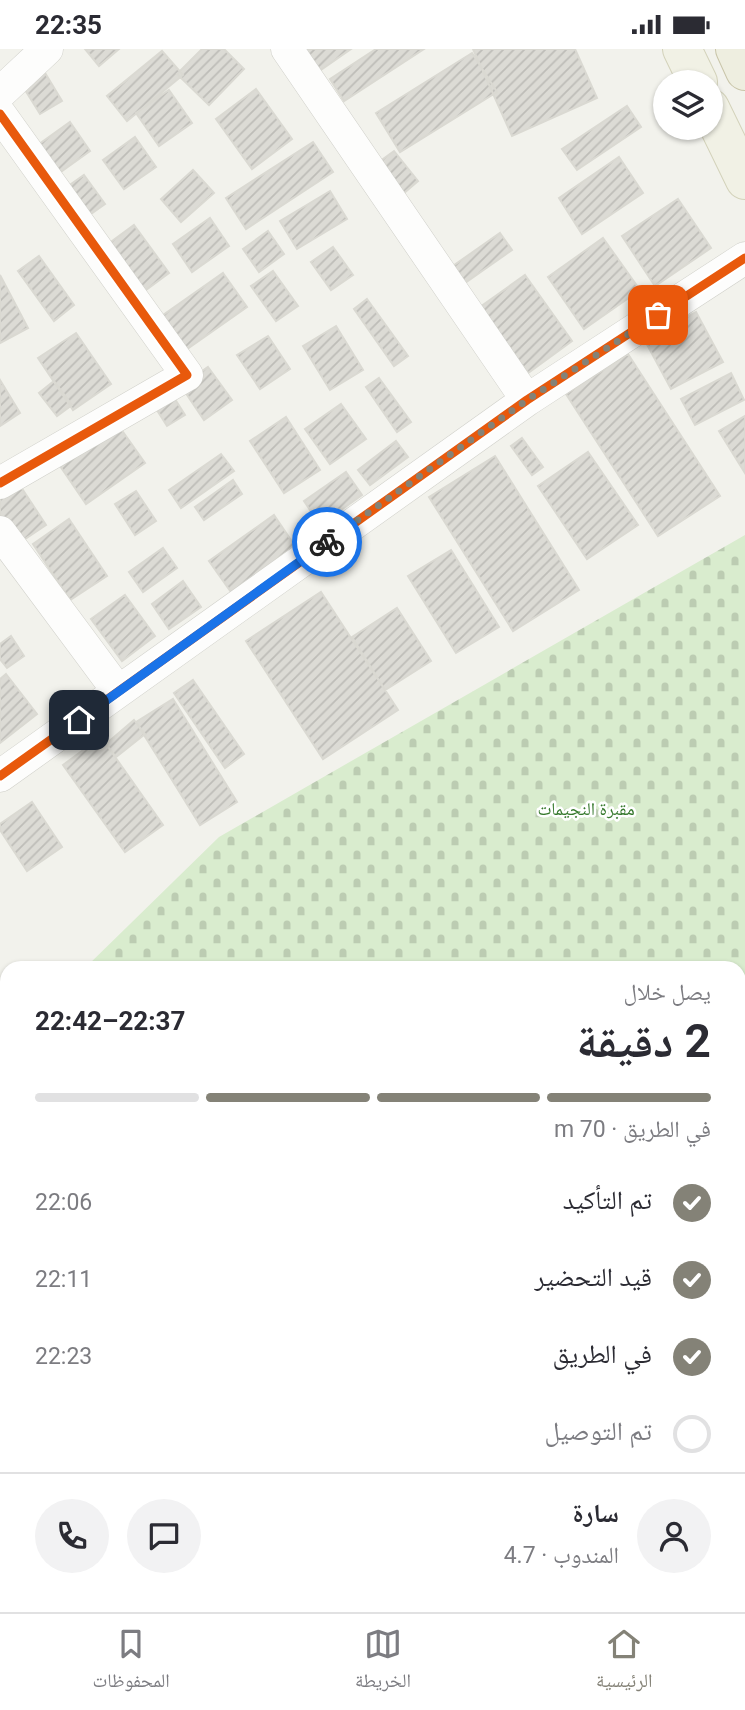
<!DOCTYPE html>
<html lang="ar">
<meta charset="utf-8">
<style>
:root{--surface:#fff;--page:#f2f2f3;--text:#2b2b33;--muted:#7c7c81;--line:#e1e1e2;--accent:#848277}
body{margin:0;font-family:Roboto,"Noto Naskh Arabic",sans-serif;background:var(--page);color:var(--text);direction:rtl;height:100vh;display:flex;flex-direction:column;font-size:26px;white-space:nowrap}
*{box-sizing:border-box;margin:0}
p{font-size:23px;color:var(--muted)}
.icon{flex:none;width:38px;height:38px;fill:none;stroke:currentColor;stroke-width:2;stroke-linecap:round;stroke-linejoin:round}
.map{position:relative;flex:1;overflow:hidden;direction:ltr}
.drawer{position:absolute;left:0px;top:912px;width:746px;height:653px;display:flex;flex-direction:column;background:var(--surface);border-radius:21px 21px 0 0;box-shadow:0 2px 5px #0004;direction:rtl}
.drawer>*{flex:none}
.fabs{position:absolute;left:653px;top:21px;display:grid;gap:14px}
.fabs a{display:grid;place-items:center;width:70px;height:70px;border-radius:50%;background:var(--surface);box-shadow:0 2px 5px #0004;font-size:35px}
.pin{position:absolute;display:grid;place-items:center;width:60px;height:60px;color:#fff;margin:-30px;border-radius:14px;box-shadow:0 4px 10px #0006}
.courier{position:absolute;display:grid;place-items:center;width:70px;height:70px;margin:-35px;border:5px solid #1a73e8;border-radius:50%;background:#fff;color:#222;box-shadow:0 2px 9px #0007}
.head em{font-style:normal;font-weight:700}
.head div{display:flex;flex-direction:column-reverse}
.head{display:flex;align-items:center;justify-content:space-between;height:119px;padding:0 35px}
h1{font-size:46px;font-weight:700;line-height:52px}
.bar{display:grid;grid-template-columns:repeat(4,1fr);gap:10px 7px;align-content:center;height:84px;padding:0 35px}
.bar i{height:9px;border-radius:5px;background:var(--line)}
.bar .on{background:var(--accent)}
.bar p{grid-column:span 4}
.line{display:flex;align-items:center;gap:18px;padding:0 35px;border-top:2px solid var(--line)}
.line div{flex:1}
.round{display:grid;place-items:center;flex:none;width:74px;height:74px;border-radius:37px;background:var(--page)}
ol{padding:0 35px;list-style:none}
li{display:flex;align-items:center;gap:21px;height:77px}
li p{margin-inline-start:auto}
li .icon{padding:7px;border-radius:50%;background:var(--accent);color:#fff;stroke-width:4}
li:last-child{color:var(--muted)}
li i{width:38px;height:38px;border:4px solid var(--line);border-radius:50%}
.status{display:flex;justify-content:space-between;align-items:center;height:49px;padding:0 35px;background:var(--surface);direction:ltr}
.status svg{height:19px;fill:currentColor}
.tab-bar{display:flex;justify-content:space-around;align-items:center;height:98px;border-top:2px solid var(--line);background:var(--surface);font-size:19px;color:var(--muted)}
.tab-bar a{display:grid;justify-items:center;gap:4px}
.tab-bar .on{color:var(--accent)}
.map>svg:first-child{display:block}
.cemetery{fill:url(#cemetery-stones)}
.water{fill:url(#water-ripples)}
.building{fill:url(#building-hatch);stroke:#dad9d2;stroke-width:2}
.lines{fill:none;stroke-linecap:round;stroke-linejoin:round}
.secondary-tunnel{stroke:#d0d0c8;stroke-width:38;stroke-dasharray:38 19;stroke-linecap:butt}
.minor-casing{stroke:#d0d0ca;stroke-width:33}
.secondary-casing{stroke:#d2d2c5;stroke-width:40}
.primary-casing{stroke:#d3d2ba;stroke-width:40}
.trunk-casing{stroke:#c9c5a9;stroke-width:40}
.minor{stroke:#fdfdfc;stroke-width:32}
.secondary{stroke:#f7f7f0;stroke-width:38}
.primary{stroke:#f1f1e5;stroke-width:38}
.trunk{stroke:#eeeee0;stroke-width:38}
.cycleway-casing{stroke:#fff;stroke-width:13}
.cycleway{stroke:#e8590c;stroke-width:9}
.done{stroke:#848277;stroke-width:7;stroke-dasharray:0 12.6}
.route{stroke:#1a73e8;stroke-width:9}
.labels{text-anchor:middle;stroke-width:5;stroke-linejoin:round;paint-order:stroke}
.park-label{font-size:18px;fill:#36792d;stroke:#fff}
</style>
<div class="status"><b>22:35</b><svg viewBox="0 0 49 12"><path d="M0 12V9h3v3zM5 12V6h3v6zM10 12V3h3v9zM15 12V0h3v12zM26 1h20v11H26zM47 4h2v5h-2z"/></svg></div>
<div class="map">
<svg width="745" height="1563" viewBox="0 0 745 1563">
<defs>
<pattern id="cemetery-stones" width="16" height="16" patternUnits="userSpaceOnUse" patternTransform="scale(1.75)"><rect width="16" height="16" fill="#d9ecce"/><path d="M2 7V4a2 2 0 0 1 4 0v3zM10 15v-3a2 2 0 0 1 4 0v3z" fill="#bcccb2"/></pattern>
<pattern id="water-ripples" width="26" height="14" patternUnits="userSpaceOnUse" patternTransform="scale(1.75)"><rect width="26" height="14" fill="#bfd0ed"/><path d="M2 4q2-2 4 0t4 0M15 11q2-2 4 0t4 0" fill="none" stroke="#9dabc1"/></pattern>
<pattern id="building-hatch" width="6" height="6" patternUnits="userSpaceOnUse" patternTransform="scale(1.75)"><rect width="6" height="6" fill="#dcdbd5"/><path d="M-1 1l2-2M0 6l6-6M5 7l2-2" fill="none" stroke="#bebdb8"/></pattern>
</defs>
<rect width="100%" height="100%" fill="#f2f2ec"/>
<!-- cemetery -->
<path class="cemetery" d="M745 486V946L739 953 738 919H85L219 788Z
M7 996V1396L0 1398V1003Z"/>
<!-- water -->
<path class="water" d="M745 1214V1563H435L438 1558H738V1221Z"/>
<!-- building -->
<path class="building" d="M85 0H119L99 17Z
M202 0H224L244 20 209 56 177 25Z
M293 0H351L312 27Z
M376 0H424L344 52 330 30Z
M473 0H575L597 49 512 87Z
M162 2 183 26 127 72 107 47Z
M472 4 497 43 400 103 376 64Z
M39 14 62 52 40 65 17 28Z
M256 40 292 90 252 120 216 70Z
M169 41 192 74 159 97 136 64Z
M627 57 641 78 577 121 562 100Z
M70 73 90 102 55 127 35 98Z
M135 88 156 118 124 140 103 111Z
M313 93 333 123 246 180 226 149Z
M394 102 418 132 404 144 379 113Z
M619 108 643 144 582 185 559 149Z
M193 121 214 144 181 173 161 150Z
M84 126 105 155 78 174 57 145Z
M330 142 347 170 297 200 280 172Z
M678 150 711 199 655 237 622 187Z
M210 169 229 197 192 223 173 195Z
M134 176 169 224 135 249 100 201Z
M268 182 284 205 259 223 243 200Z
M500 184 512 201 462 236 450 219Z
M603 189 640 241 584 280 548 228Z
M333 198 353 226 331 241 311 213Z
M39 207 74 256 54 272 18 222Z
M273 222 298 257 276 272 251 237Z
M223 224 247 258 170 312 146 278Z
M0 226 28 279 0 294Z
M525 226 572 292 528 324 480 258Z
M367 250 408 307 394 317 354 260Z
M696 263 723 313 671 340 644 290Z
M336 277 363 321 330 341 303 297Z
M76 284 111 335 73 361 38 309Z
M268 287 290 320 260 340 237 306Z
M628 305 720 447 658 487 566 345Z
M208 318 232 351 204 371 181 337Z
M731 324 744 351 695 376 681 350Z
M379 329 411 373 397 383 366 338Z
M0 331 20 364 0 377Z
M54 332 72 356 57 367 39 344Z
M173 347 185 366 167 377 155 358Z
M341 355 366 390 330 415 305 380Z
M745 367V424L719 382Z
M286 368 320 421 284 444 250 392Z
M116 373 145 414 86 455 58 414Z
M522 389 543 418 532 426 511 397Z
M396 392 408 408 370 436 358 421Z
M588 403 638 476 587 510 538 437Z
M221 405 234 422 181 459 169 441Z
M495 407 579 541 513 582 429 448Z
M346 423 362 446 320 476 304 452Z
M233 431 242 445 204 471 195 458Z
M17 432 46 476 10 500 0 484V444Z
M136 442 156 472 135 486 115 455Z
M274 466 295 497 231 543 209 512Z
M69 470 107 527 70 551 33 495Z
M163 499 177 519 143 543 129 523Z
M451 501 499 578 456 604 408 527Z
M183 532 201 558 169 580 152 555Z
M321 543 398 661 323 710 246 592Z
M125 546 155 587 122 612 91 570Z
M397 559 431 612 385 641 352 588Z
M11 587 24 607 7 619 0 610V595Z
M6 625 37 665 0 694V630Z
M193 631 244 705 225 719 174 644Z
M173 650 237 753 200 776 136 673Z
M134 671 145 685 116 708 106 695Z
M101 688 163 776 125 803 63 716Z
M32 753 62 798 27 822 0 781V775Z
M7 1413V1469L0 1473V1416Z
M44 1558H93L99 1562 50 1563Z"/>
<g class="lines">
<!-- secondary-tunnel -->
<path class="secondary-tunnel" d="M738 1062 745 1055
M738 1124 745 1117
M305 1563 311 1558"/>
<defs>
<path id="minor" d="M287 0 527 351
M0 44 47 0
M0 65 187 326 0 434
M0 483 118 642
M0 727 527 351 745 209"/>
<path id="secondary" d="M738 1004 745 997
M738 1178 745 1171
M225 1563 229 1558
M362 1563 367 1558"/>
<path id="primary" d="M682 0 698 33
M710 59 745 131"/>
<path id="trunk" d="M735 0 745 22"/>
</defs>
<!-- minor casing -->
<use href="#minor" class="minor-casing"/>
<!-- secondary casing -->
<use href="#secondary" class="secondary-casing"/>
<!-- primary casing -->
<use href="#primary" class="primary-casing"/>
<!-- trunk casing -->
<use href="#trunk" class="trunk-casing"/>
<!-- minor -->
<use href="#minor" class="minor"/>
<!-- secondary -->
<use href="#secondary" class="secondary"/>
<!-- primary -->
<use href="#primary" class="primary"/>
<!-- trunk -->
<use href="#trunk" class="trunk"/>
<defs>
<path id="cycleway" d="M0 65 187 326 0 434
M0 727 527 351 745 209"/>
</defs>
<!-- cycleway casing -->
<use href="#cycleway" class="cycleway-casing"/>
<!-- cycleway -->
<use href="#cycleway" class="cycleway"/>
</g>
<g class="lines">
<!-- done -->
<path class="done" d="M327 493 527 351 658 266"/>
<!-- route -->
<path class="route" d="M79 671 327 493"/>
</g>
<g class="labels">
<!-- park labels -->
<g class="park-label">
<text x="586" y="766">مقبرة النجيمات</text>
</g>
</g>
</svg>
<div class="fabs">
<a><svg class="icon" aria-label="layers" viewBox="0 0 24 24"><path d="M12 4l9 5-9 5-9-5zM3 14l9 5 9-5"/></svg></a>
</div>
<div class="pin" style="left:658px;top:266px;background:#ea580c"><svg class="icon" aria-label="bag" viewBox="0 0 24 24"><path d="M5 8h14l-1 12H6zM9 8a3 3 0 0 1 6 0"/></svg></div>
<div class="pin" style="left:79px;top:671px;background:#1f2937"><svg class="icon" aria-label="home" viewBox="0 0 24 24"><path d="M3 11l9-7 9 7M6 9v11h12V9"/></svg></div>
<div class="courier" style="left:327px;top:493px"><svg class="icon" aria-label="bike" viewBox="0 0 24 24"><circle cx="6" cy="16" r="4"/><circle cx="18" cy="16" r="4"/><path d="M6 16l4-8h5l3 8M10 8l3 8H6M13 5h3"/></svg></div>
<section class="drawer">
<div class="head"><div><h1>2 دقيقة</h1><p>يصل خلال</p></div><em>22:37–22:42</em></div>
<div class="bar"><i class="on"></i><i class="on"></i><i class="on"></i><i></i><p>في الطريق · 70 m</p></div>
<ol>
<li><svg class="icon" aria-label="check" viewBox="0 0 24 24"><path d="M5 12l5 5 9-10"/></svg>تم التأكيد<p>22:06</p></li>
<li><svg class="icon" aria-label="check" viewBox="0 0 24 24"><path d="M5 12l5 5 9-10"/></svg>قيد التحضير<p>22:11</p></li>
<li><svg class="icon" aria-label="check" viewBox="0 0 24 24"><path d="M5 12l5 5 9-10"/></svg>في الطريق<p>22:23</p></li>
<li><i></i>تم التوصيل</li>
</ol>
<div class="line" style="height:126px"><a class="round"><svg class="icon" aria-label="person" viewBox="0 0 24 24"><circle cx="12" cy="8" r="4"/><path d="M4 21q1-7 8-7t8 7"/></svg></a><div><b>سارة</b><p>المندوب · 4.7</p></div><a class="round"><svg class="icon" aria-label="chat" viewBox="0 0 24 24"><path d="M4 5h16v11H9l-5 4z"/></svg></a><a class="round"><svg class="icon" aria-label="phone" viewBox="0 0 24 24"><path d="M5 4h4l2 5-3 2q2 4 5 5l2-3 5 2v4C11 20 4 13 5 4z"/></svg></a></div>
</section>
</div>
<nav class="tab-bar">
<a class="on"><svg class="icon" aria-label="home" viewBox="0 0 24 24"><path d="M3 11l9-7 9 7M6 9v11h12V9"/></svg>الرئيسية</a>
<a><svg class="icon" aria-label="map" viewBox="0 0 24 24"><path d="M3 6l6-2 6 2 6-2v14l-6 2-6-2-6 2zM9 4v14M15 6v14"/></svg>الخريطة</a>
<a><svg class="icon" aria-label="saved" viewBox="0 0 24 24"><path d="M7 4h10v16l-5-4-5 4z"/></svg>المحفوظات</a>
</nav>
